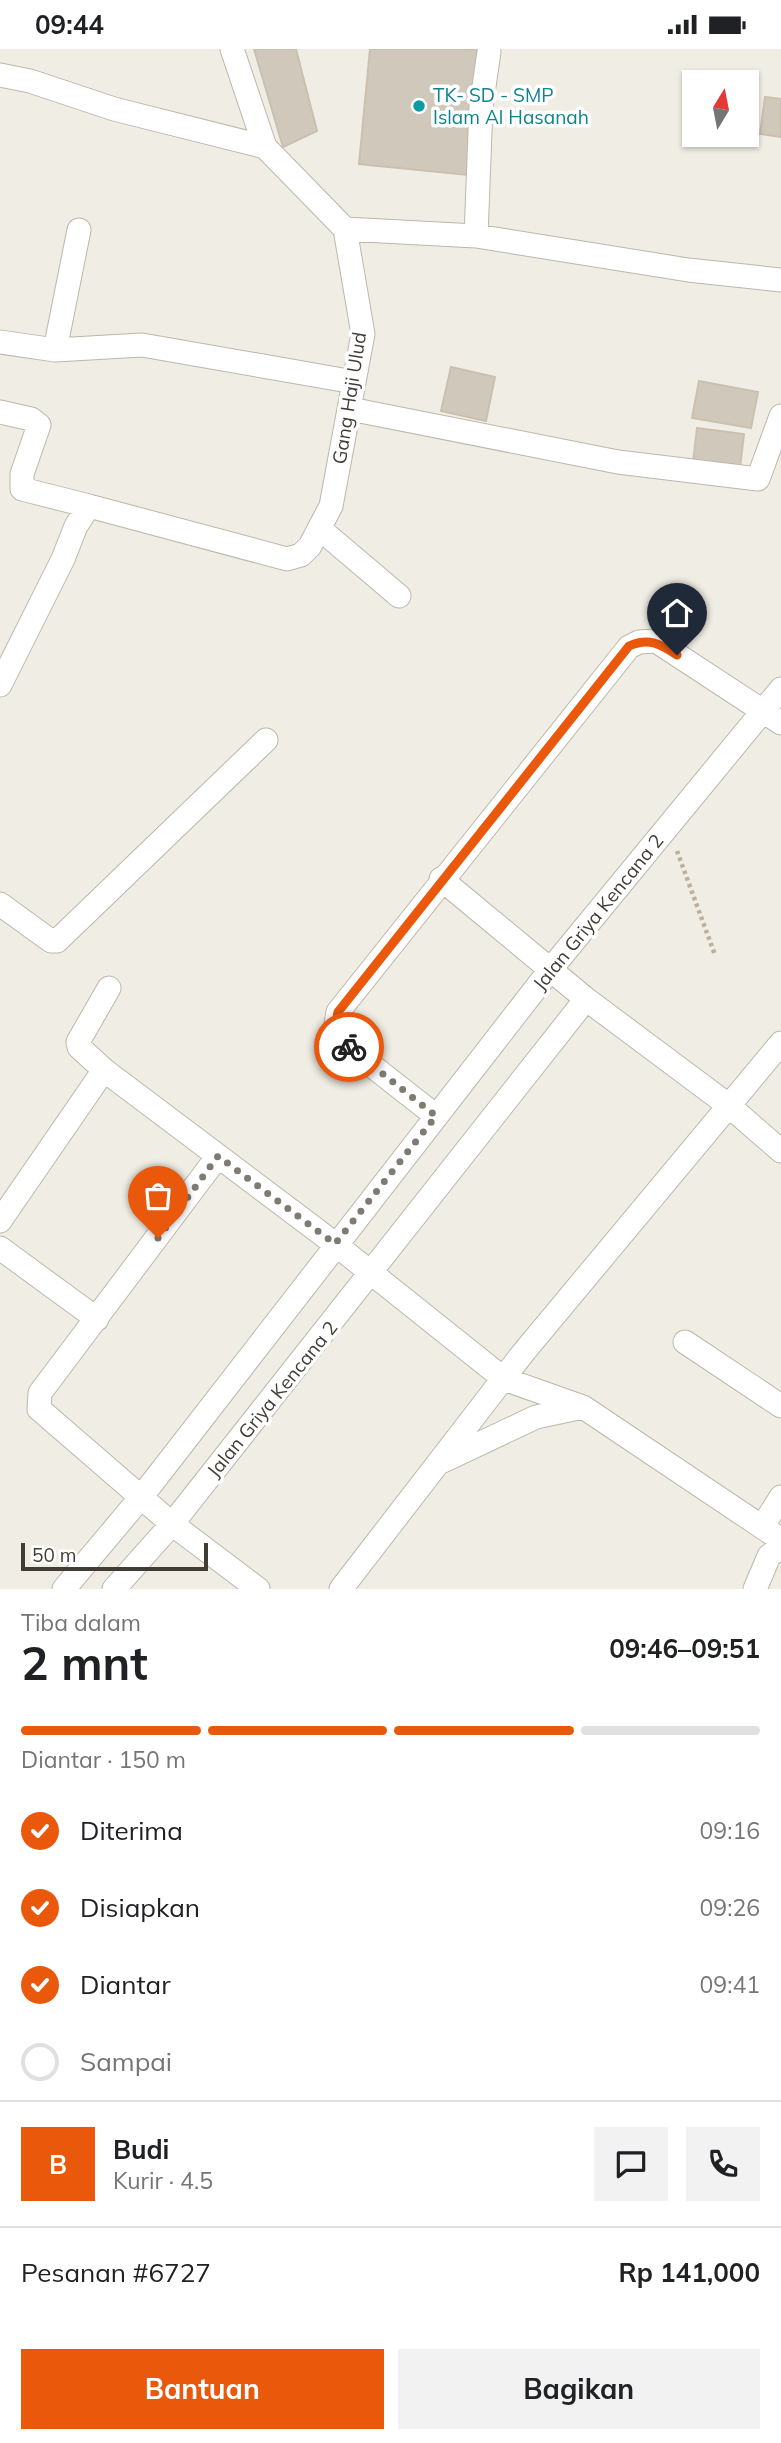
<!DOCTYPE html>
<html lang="id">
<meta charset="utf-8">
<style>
:root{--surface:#fff;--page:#f2f2f2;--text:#202124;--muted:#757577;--line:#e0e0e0;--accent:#ea580c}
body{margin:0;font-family:Mulish,sans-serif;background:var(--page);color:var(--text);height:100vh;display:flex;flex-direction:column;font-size:26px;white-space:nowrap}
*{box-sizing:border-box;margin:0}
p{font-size:23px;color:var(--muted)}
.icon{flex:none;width:38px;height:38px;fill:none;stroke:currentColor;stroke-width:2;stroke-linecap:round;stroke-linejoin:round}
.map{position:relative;height:1540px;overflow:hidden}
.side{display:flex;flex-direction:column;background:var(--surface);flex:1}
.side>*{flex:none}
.needle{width:46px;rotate:10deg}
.controls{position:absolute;left:682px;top:21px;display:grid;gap:14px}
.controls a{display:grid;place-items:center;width:77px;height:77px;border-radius:0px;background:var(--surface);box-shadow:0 2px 5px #0004;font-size:35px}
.scale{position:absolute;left:21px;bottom:18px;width:187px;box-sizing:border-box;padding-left:7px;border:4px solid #413d35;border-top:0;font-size:19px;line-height:24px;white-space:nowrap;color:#413d35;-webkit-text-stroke:5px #fff;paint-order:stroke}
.pin{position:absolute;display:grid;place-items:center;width:60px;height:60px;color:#fff;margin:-72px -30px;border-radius:50% 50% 50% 0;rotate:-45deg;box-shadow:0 0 7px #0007}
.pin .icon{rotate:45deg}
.courier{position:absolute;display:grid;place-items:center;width:70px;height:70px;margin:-35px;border:5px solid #ea580c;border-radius:50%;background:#fff;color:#222;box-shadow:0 2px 9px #0007}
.headline em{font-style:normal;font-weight:700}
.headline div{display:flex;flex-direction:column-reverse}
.headline{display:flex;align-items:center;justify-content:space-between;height:119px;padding:0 21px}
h1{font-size:46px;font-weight:700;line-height:52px}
.bar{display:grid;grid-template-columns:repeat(4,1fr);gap:10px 7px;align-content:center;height:84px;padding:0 21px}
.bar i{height:9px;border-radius:5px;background:var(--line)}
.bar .active{background:var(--accent)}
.bar p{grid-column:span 4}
.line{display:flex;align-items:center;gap:18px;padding:0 21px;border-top:2px solid var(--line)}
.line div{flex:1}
.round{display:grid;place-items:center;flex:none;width:74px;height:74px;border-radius:0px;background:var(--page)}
ol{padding:0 21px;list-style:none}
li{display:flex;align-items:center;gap:21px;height:77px}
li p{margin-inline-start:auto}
li .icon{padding:7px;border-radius:50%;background:var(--accent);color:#fff;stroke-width:4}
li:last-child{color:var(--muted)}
li i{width:38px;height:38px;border:4px solid var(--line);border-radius:50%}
.button{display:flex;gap:14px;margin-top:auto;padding:14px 21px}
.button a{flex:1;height:80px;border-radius:0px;background:var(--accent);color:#fff;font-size:28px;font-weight:700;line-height:80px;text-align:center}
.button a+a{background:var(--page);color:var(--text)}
.status{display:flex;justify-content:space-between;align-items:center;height:49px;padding:0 35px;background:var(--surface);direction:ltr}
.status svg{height:19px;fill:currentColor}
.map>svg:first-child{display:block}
.building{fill:#d0c8bb;stroke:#cac0af;stroke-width:2}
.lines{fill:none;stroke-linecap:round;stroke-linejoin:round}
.minor-casing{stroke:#bdb7ab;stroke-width:25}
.path{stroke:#bab09b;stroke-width:4.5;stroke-dasharray:3.5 3.5;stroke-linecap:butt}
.minor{stroke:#fff;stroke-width:23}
.done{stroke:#7e7b72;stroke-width:7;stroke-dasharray:0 12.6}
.route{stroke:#ea580c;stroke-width:9}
.culture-dot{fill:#0f9aa8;stroke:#fff;stroke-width:2.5}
.labels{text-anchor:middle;stroke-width:7;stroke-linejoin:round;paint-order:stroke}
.culture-label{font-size:19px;fill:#0d838f;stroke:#fff;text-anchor:start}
.street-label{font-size:19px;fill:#413d35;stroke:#fff}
</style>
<div class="status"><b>09:44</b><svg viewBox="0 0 49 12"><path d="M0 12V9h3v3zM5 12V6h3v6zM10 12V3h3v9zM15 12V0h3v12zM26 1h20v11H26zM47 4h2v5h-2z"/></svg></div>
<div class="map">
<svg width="781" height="1540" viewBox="0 0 781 1540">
<rect width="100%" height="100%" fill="#f0ede4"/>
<!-- building -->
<path class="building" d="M254 0H296L317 82 283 98Z
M370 0H480L468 126 359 115Z
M765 48 781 50V88L760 85Z
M451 318 495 328 486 372 441 362Z
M699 332 758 343 751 379 692 369Z
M697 379 744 385 740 419 693 413Z"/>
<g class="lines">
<defs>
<path id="minor" d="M232 0 265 98
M0 26 30 32 114 60 265 98 345 180 363 285 331 457 310 497 301 506 287 510 89 457 76 477 63 510 0 636
M345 180 476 187 688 221 781 231
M79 181 55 301 142 296 354 333
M476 187 481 58 489 3
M0 293 55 301
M350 360 618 413 758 430 781 367
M0 363 31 370 39 376 22 425V440L89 457
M320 480 399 547
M441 830 586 950 728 1056 781 1102
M0 855 51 892H57L266 691
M109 939 78 993 79 998 104 1021 335 1195 504 1330 583 1358 777 1488 781 1494
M436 1067 334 987 338 963 629 598 639 593 656 592 781 674
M218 1107 40 1344 39 1360 172 1475 258 1540
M0 1172 104 1021
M0 1199 97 1270
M685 1293 781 1357
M443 1412 536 1368 583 1358
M762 1478 781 1448
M64 1540 142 1447 550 921 781 640
M114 1540 172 1475 586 950
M341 1540 523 1304 781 994
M755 1540 769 1507 781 1498"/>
</defs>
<!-- minor casing -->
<use href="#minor" class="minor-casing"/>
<!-- path -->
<path class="path" d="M677 802 715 906"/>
<!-- minor -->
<use href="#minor" class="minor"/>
</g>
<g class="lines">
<!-- done -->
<path class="done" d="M158 1189 218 1107 335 1195 436 1067 349 998"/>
<!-- route -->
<path class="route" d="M349 998 334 987 338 963 629 597C649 588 660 595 677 606"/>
</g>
<!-- markers -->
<circle class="culture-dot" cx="419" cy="57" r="7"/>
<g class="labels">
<!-- culture labels -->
<g class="culture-label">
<text x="433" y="53">TK- SD - SMP<tspan x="433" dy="22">Islam Al Hasanah</tspan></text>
</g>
<!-- street labels -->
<g class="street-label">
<text transform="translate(349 349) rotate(-81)" y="7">Gang Haji Ulud</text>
<text transform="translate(598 863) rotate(-51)" y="7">Jalan Griya Kencana 2</text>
<text transform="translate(272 1350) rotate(-51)" y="7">Jalan Griya Kencana 2</text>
</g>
</g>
</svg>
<div class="controls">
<a><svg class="needle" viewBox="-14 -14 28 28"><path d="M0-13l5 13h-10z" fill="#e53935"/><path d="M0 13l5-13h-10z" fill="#757577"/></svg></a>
</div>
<div class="scale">50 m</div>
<div class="pin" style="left:158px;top:1189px;background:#ea580c"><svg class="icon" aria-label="bag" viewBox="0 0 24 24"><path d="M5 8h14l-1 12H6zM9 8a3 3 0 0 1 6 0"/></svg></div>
<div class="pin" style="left:677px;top:606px;background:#1f2937"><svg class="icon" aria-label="home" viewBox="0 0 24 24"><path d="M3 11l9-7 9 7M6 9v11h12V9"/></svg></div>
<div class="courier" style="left:349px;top:998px"><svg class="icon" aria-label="bike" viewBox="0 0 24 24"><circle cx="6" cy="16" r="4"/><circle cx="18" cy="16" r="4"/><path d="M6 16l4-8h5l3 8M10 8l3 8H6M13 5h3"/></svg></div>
</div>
<section class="side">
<div class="headline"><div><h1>2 mnt</h1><p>Tiba dalam</p></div><em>09:46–09:51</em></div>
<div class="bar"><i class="active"></i><i class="active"></i><i class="active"></i><i></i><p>Diantar · 150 m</p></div>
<ol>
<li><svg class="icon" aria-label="check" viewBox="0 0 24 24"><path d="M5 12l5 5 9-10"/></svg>Diterima<p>09:16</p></li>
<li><svg class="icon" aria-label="check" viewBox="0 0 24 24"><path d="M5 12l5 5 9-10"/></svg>Disiapkan<p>09:26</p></li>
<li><svg class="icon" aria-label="check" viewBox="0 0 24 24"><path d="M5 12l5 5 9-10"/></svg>Diantar<p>09:41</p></li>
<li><i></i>Sampai</li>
</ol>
<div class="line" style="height:126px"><b class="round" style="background:var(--accent);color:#fff">B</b><div><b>Budi</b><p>Kurir · 4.5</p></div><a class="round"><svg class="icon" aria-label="chat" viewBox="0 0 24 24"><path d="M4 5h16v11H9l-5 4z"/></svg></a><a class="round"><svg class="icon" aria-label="phone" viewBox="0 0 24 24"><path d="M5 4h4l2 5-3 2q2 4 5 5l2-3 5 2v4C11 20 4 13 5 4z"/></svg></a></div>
<div class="line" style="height:91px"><div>Pesanan #6727</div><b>Rp 141,000</b></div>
<div class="button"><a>Bantuan</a><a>Bagikan</a></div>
</section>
